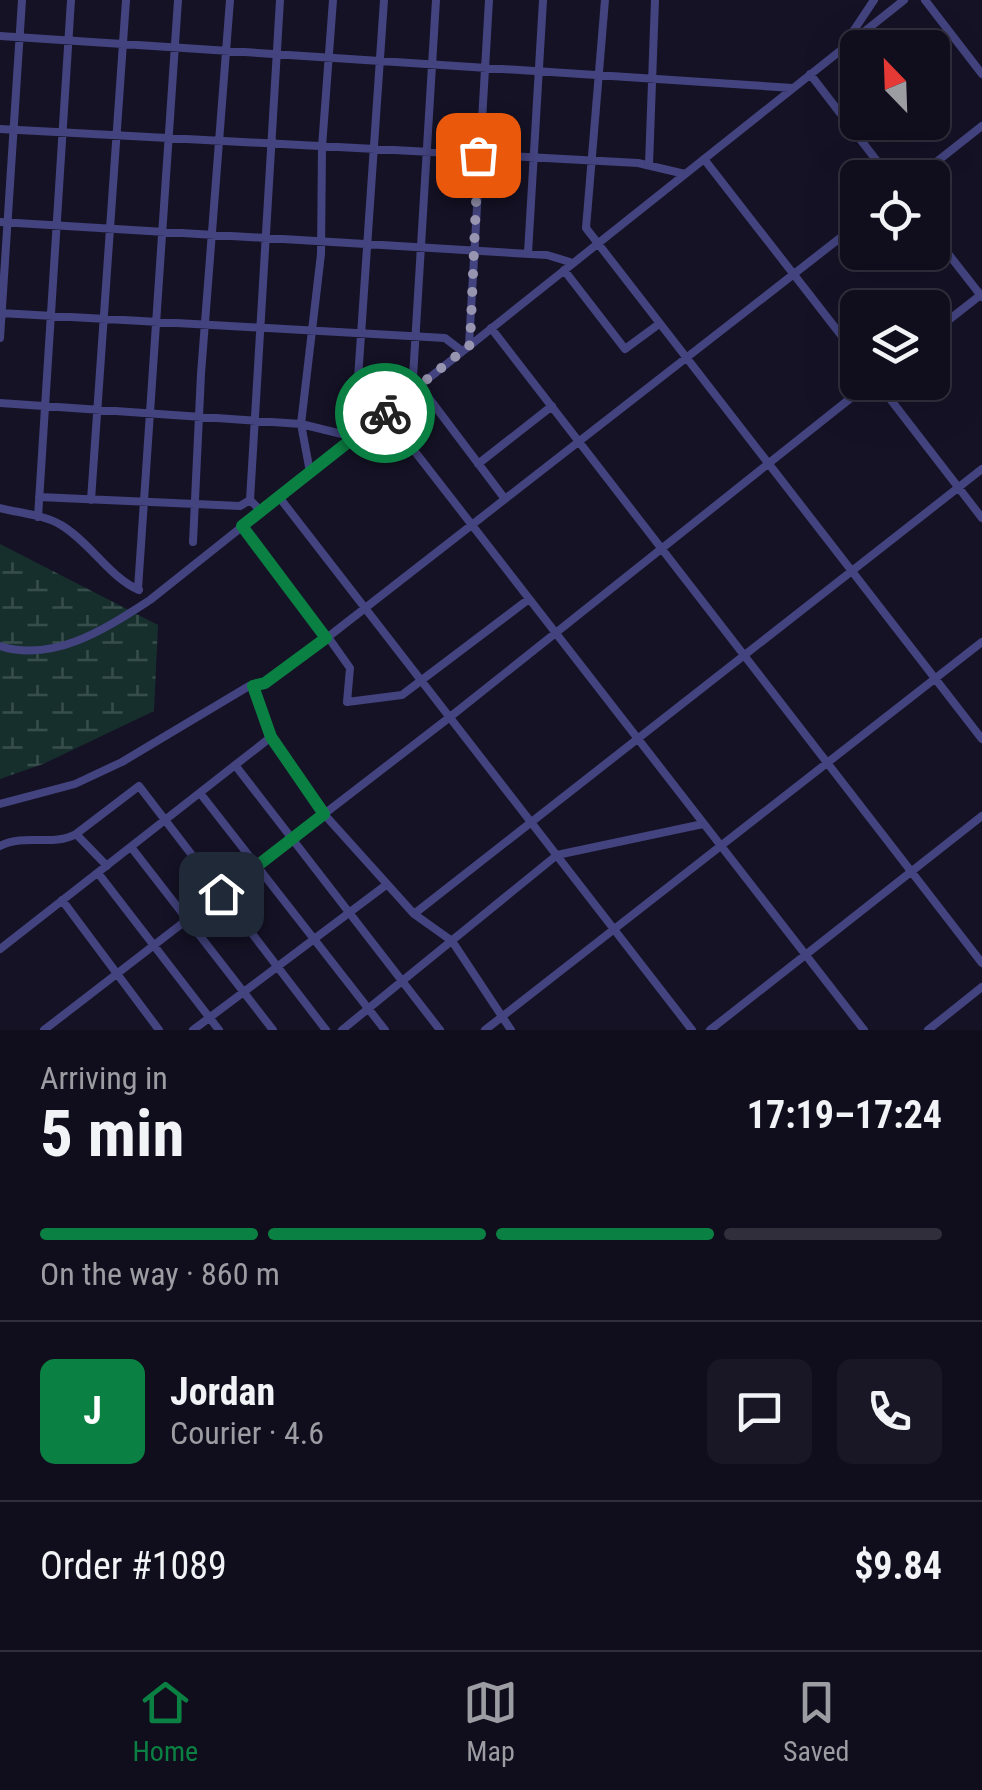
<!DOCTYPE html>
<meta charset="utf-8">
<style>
:root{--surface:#100e1c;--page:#191725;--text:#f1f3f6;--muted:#9c9ca3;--line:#302e3b;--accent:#0b8043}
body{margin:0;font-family:"Roboto Condensed",sans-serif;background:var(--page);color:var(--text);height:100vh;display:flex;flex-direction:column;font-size:38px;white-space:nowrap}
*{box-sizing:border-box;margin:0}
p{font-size:32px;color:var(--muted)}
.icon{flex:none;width:55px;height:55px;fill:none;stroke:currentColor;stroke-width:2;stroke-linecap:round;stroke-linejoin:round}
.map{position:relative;height:1030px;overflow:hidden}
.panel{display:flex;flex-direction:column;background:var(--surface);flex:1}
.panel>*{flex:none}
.needle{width:65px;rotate:337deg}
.controls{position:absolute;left:840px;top:30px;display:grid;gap:20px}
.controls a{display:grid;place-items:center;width:110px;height:110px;border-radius:15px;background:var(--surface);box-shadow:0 10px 40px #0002,0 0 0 2px var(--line);font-size:50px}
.pin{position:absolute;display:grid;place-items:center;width:85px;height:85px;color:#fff;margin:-42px;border-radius:20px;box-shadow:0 5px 15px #0006}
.courier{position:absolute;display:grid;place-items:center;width:100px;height:100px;margin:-50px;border:8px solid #0b8043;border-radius:50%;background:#fff;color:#222;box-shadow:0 2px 12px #0007}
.headline em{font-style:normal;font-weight:700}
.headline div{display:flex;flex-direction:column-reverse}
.headline{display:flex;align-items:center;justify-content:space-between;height:170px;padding:0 40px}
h1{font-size:65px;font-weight:700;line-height:75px}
.bar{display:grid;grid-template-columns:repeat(4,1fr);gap:15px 10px;align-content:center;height:120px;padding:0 40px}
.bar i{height:12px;border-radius:8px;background:var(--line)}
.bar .current{background:var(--accent)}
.bar p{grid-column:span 4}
.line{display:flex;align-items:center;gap:25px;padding:0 40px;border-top:2px solid var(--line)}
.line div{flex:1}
.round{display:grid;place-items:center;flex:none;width:105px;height:105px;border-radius:15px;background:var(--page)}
.dock{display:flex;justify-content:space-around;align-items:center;height:140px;border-top:2px solid var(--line);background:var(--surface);font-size:28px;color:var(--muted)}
.dock a{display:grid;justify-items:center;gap:5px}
.dock .current{color:var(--accent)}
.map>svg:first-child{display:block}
.wetland{fill:url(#wetland-marsh)}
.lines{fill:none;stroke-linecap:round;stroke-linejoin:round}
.minor{stroke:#43437f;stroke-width:8}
.done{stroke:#9895b0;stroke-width:10;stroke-dasharray:0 18}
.route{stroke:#0b8043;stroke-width:12}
</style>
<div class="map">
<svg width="982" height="1030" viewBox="0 0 982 1030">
<defs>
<pattern id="wetland-marsh" width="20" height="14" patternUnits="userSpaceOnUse" patternTransform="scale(2.5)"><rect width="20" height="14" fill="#162f2d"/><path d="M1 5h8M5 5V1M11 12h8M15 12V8" fill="none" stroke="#374d4c"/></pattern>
</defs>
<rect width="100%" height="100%" fill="#151226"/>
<!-- wetland -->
<path class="wetland" d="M0 544 158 625 154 711 43 764 0 779Z"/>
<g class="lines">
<!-- minor -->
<path class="minor" d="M436 0 413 377 505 499
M605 0 586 228 982 739
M925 0 982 74
M0 36 793 88
M846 42 874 0
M810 74 890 178
M0 129 638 163 685 174
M704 159 858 357
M649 165 655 0
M916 178 982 126
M0 222 547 255 573 263
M932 233 982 297
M528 253 543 0
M564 270 625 349 659 324
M0 313 445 338 462 351
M491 328 982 963
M932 333 982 294
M0 338 22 0
M469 345 489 0
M877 382 982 518
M0 403 301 424 354 437 384 0
M385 413 864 1030
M478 464 552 406
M310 472 301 424 321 254 322 147 333 0
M39 497 240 506 250 500
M279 497 692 1030
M91 500 126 0
M0 508C19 513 45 515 61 525 91 543 109 577 139 590
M261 511 250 500 280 0
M38 517 71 0
M242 526 326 638
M193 542 201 374 230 0
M138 589 178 0
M328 637 858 224
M0 646C54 663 105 629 150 600L904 0
M253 686 271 737 324 814 414 914 452 941 511 1030
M235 765 440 1030
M200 793 385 1030
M0 804 75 784 122 762 249 686 265 683 328 637 350 668 347 702 402 695 529 599
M76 834 139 786 326 1030
M0 846C25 833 53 847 76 834L107 866
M131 847 273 1030
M98 873 219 1030
M62 900 159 1030
M414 914 982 469
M0 949 271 737
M44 1030 450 717 871 382
M193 1030 386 885
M342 1030 557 855 703 824
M485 1030 982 642
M710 1030 982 816
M928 1030 982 987"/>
</g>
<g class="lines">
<!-- done -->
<path class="done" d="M385 413 470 345 478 155"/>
<!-- route -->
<path class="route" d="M221 894 324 814 271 737 253 686 265 683 326 638 242 526 385 413"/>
</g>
</svg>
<div class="controls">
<a><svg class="needle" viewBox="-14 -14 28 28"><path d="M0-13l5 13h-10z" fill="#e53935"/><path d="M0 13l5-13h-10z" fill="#9c9ca3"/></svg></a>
<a><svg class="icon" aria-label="locate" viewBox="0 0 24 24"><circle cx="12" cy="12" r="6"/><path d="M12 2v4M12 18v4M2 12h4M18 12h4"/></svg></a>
<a><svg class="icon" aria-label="layers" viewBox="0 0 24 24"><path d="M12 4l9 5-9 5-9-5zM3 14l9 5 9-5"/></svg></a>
</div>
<div class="pin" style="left:478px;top:155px;background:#ea580c"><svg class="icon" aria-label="bag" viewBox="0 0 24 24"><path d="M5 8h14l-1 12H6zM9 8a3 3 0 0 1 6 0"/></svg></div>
<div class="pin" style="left:221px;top:894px;background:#1f2937"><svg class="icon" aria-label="home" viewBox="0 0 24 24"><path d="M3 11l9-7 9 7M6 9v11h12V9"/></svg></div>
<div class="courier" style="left:385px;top:413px"><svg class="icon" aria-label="bike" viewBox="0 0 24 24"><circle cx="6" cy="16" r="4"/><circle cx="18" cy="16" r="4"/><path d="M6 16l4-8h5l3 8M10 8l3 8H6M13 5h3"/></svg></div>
</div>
<section class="panel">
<div class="headline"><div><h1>5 min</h1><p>Arriving in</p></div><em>17:19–17:24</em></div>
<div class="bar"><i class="current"></i><i class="current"></i><i class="current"></i><i></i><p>On the way · 860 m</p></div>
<div class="line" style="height:180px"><b class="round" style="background:var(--accent);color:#fff">J</b><div><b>Jordan</b><p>Courier · 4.6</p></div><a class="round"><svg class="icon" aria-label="chat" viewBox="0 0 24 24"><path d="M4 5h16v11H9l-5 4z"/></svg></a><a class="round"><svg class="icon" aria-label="phone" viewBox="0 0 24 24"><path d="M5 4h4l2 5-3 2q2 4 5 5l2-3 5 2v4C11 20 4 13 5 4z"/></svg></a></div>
<div class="line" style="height:130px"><div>Order #1089</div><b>$9.84</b></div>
</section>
<nav class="dock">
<a class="current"><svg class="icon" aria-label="home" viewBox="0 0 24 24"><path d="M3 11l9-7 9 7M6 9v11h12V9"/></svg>Home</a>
<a><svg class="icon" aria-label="map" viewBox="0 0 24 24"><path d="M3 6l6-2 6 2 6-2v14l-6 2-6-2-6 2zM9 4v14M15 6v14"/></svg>Map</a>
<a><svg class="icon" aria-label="saved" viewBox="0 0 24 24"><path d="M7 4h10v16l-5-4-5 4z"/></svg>Saved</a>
</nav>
